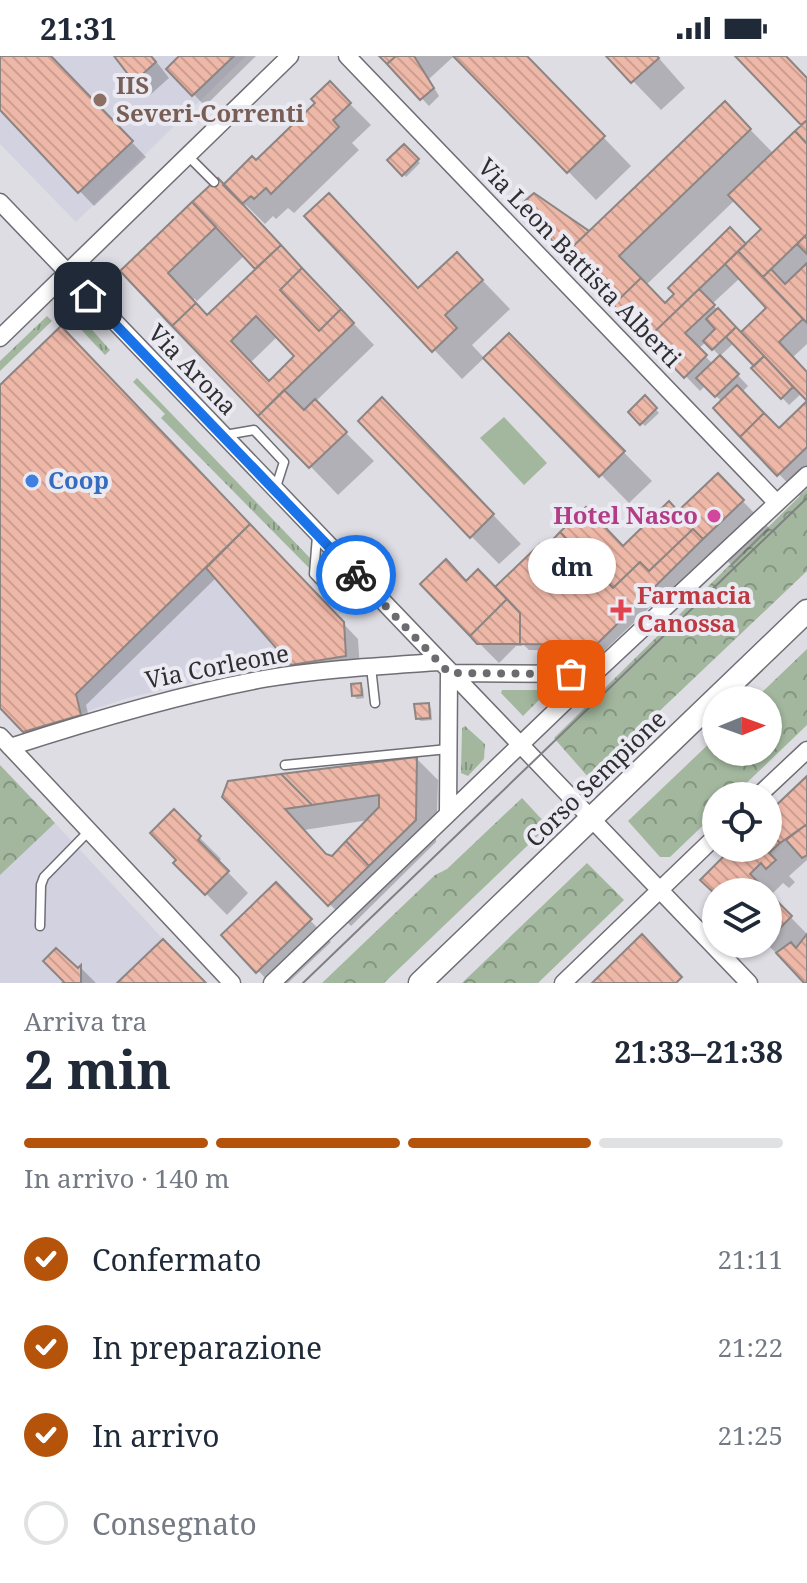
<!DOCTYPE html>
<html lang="it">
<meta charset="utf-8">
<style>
:root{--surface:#fff;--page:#f2f2f3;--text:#1f2937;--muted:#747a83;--line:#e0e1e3;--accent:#b45309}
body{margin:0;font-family:"Noto Serif",serif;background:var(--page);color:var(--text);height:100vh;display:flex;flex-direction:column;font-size:30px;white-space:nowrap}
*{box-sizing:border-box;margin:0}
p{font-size:26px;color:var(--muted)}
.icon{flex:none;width:44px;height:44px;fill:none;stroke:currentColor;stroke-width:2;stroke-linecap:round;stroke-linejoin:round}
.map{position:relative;height:927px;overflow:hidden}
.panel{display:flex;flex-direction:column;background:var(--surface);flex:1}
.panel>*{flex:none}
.needle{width:52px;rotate:89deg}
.buttons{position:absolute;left:702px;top:630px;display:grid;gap:16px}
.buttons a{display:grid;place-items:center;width:80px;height:80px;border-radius:50%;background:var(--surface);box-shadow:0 2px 6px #0004;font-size:40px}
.pin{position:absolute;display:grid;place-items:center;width:68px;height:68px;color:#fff;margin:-34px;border-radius:16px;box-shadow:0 4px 12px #0006}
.courier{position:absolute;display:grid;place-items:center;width:80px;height:80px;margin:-40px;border:6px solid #1a73e8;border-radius:50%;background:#fff;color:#222;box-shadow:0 2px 10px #0007}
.bubble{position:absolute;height:56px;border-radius:28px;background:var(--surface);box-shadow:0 2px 6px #0004;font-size:26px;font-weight:700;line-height:56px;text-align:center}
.overview em{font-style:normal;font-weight:700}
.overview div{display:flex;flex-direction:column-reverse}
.overview{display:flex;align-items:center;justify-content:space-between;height:136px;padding:0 24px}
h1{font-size:52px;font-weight:700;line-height:60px}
.bar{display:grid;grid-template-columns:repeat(4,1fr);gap:12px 8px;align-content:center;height:96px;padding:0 24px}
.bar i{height:10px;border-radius:6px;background:var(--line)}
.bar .active{background:var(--accent)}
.bar p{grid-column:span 4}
ol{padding:0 24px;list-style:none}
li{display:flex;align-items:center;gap:24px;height:88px}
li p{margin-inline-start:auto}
li .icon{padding:8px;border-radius:50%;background:var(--accent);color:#fff;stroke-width:4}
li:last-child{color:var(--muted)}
li i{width:44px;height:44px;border:4px solid var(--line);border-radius:50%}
.status{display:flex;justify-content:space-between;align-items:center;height:56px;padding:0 40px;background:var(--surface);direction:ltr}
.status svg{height:22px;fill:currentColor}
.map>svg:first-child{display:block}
.built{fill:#d3d2e0}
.grass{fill:url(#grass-tufts)}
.forest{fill:url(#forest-crowns)}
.pitch{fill:#a2b79d}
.shadow{fill:#0003;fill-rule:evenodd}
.building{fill:url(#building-back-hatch);stroke:#8d8583;stroke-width:2;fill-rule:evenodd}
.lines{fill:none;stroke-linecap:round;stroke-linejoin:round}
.service-casing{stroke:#6f6e75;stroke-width:11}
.minor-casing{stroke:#6f6e75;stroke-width:19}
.secondary-casing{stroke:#6f6e75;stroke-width:25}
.service{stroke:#fff;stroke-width:8}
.minor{stroke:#fff;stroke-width:16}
.secondary{stroke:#fff;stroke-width:22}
.tram{stroke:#807f84;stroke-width:2}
.done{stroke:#6c6c70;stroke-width:8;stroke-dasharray:0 14.4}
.route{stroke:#1a73e8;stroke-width:10}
.education-dot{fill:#8d6e63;stroke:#ebeaf2;stroke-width:3}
.shop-dot{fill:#3f7fe0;stroke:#ebeaf2;stroke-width:3}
.hotel-dot{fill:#d1479c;stroke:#ebeaf2;stroke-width:3}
.health-dot{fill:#e0444e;stroke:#ebeaf2;stroke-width:3}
.labels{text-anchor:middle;stroke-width:8;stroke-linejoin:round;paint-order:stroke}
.education-label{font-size:24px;font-weight:bold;fill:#785e54;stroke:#ebeaf2;text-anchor:start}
.street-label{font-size:24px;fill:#2f2f32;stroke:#ebeaf2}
.shop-label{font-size:24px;font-weight:bold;fill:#366cbe;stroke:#ebeaf2;text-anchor:start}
.hotel-label{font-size:24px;font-weight:bold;fill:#b23c85;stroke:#ebeaf2;text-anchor:end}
.health-label{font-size:24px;font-weight:bold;fill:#be3a42;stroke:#ebeaf2;text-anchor:start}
</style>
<div class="status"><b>21:31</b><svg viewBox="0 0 49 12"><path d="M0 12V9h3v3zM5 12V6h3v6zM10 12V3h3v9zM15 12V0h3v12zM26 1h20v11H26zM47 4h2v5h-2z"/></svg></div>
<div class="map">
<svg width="807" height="927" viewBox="0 0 807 927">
<defs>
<pattern id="grass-tufts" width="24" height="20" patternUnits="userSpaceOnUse" patternTransform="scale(2)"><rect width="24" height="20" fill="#a2b79d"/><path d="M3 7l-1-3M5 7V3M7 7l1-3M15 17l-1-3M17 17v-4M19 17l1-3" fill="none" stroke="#849581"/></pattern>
<pattern id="forest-crowns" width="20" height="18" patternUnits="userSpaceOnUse" patternTransform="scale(2)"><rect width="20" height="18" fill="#a2b79d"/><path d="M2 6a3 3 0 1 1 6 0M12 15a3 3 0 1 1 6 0" fill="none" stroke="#849581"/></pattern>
<pattern id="building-back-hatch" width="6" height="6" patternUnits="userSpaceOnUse" patternTransform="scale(2)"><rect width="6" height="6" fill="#eeb8a8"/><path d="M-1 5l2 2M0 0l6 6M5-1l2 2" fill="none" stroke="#cc9e91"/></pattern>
</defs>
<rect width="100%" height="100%" fill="#dedde4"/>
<!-- built -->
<path class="built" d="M0 0H246L76 166 0 88Z
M61 270 344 566 346 600 236 617 131 641 23 676 0 652V329Z
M55 767 163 883 206 927H0V819Z"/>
<!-- grass -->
<path class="grass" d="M77 257 110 294 105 299 71 263Z
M47 260 52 265 0 315V305Z
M137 322 310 502V513L161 362 165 358 133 326Z
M502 634H544L547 636 523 660 501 637Z
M465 670 485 688 484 703 468 720 461 717 462 672Z"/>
<!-- forest -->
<path class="forest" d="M807 433V515L589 722 554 682Z
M807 593V669L733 740H716V757L670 801H660L628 765 716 681V696H768V644H754Z
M0 709 55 767 0 819Z
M522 742 548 770 384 927H322L435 819 447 813Z
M587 807 624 844 538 927H462Z"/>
<!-- pitch -->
<path class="pitch" d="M504 361 547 407 524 429 480 382Z"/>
<!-- shadow -->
<path class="shadow" d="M0 0H49L146 101 94 150 0 51Z
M117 0H152L169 22 150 39Z
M182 0H256L205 50 169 13Z
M382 0H454L429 23 439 40 429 50Z
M456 0H525L631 110 596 144Z
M609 0H657L685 32 661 54Z
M738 0H784L807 24V288L792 302 807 318V343L802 337 789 349 754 312 757 310 735 286 720 300 706 286 698 293 713 308 731 312 748 330 742 336 779 374 807 348V432L800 440 716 352 722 346 706 329 700 335 522 150 534 140 590 178 725 48 774 98 804 69ZM735 144 764 174 746 190 671 232 677 239 665 250 646 229ZM740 222 769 252 741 279 712 248Z
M330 28 371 69 352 87 359 94 294 157 288 152 276 163 273 160 265 168 246 149 243 151 374 289 315 346 374 405 338 439 123 215 256 107 317 47ZM245 199 258 214 213 267 194 248V242L197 245ZM278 280 297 300 269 327 250 307Z
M404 91 420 107 406 121 390 104Z
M307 160 419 234 457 198 510 253 472 289 484 302 462 323Z
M61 273 358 583 360 614 307 623 217 521 86 649 91 669 36 686 0 649V332Z
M509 280 652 425 629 447 486 302Z
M645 342 659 357 645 370 630 356Z
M410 372 521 488 499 508 471 480Z
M718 420 770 473 732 510 723 500 679 542 669 533 604 595 529 594 522 587V590H516L499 607 478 586 467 527 495 533 544 495 623 492 678 457Z
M360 629 363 632 364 642 357 643 354 640Z
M428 649 431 652 432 664 421 665 418 662Z
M417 703 438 724 436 786 351 870 225 740ZM369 764 333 802 328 801 304 774Z
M807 723V804L789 820 795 826 789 832 783 827 770 840 807 878 806 927 767 888 768 836H716L703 824 736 792H768V761Z
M174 756 221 803 218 806 248 837 227 859 176 807 179 804Z
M276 829 331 886 288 927H270L224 879Z
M81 912 96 927H65L77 915Z"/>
<!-- building -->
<path class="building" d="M0 0H51L133 85 78 137 0 54Z
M114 0H151L156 6 134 26Z
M179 0H234L192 40 166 13Z
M379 0H396L387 8Z
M396 0H414L434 32 420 44 387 8Z
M453 0H527L605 80 567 117Z
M606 0H657L659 2 631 27Z
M735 0H786L807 22V64L801 69Z
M330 25 351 47 333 64 339 71 271 138 266 132 254 143 251 140 242 148 223 129 252 100 256 104 315 47 311 43Z
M725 45 751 73 619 200 641 222 613 249 565 198Z
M807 64V88L795 75Z
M795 75 807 88V178L763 221 738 195 761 173 728 139Z
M404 88 419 103 402 120 387 104Z
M218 122 281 189 255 213 192 146Z
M329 137 418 232 457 196 483 224 445 259 457 272 432 296 304 160Z
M534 137 589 175 565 198 519 150Z
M192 146 216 171 168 217 196 247 172 270 120 215Z
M730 171 746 188 647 283 613 249 641 222 665 247 674 238 668 232Z
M805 180 807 183V198L797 188Z
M281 189 302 212 280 234 319 275 341 253 354 267 258 360 172 270 196 247 207 259ZM256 260 294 300 269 325 231 285Z
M738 195 803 263 779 286 807 316V345L741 276 766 252 725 208Z
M807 207V267L763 221 771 213 785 228Z
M302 212 341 253 319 275 280 234Z
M699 233 715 249 685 277 707 299 684 322 647 283Z
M718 252 736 271 712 294 703 285 715 273 706 263Z
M61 270 250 468 76 638 81 659 23 676 0 652V329Z
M736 271 764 300 754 310 726 281Z
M509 277 625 395 599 421 483 302Z
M720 299 739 318 715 341 696 322Z
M764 300 793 331 781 343 751 312Z
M737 329 764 357 740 381 713 352Z
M284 334 304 354 315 343 347 376 309 412 258 360Z
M645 339 657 352 640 369 628 356Z
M382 341 494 458 470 482 358 365Z
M807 345V391L777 420 740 381 764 357 779 372Z
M718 417 744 444 703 483 693 473 649 515 640 506 613 532 560 476 586 451 623 490 669 445 678 455Z
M250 468 344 566 346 600 291 609 206 512Z
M693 473 703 483 596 589 520 588V557L495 531 540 488 544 493 560 476 613 532 640 506 649 515Z
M446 503 466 525 478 513 507 543 470 580 420 528Z
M507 543 520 557V588H477L470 580Z
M361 627 362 639 352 640 351 628Z
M429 647 430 662 416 663 414 648Z
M417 701 416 764 369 810 346 785 379 751V739L312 749 281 718Z
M281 718 312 749 285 753 326 798 332 800 346 785 369 810 328 850 222 741 228 725Z
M807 720V768L780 787 768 775V757Z
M174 753 201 780 198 784 229 815 205 839 173 807 176 804 150 777Z
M807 768V799L802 802 786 784Z
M768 775 780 787 769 797 776 804 766 813 761 807 750 818 792 860 768 884V836H716V839L700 824 732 792H768Z
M276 826 312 863 256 917 221 879Z
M642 878 682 921 676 927H592Z
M807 878V927H804L776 897 791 886 796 892Z
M163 883 206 927H117Z
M56 892 78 912 81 909V927H62L64 926 43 905Z"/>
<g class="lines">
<defs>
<path id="service" d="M188 100 214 126
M225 379 254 374 284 406 275 434
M317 480 314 518 338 543 374 538
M371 611 375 647
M285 709 448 693
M40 870 41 829 44 821 89 775"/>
<path id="minor" d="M347 0 777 447
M0 146 749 927
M0 282 290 0
M449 617 594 618
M0 680 232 927
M10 691C93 664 177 639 263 623 321 613 380 610 439 606
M758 740 807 694
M448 756 449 617
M272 927 594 618 807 419
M563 927 716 780"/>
<path id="secondary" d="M420 927 807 555"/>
</defs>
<!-- service casing -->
<use href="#service" class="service-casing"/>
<!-- minor casing -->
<use href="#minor" class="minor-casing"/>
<!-- secondary casing -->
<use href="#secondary" class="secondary-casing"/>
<!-- service -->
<use href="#service" class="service"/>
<!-- minor -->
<use href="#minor" class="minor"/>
<!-- secondary -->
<use href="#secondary" class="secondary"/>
<!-- tram -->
<path class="tram" d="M303 927 807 442"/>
</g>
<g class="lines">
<!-- done -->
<path class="done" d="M356 519 449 617 571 618"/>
<!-- route -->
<path class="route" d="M88 240 356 519"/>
</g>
<!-- markers -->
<circle class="education-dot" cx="100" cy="44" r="8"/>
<circle class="shop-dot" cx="32" cy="425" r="8"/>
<circle class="hotel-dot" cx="714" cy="460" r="8"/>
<path class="health-dot" d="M617 542h8v8h8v8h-8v8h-8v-8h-8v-8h8z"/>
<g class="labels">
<!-- education labels -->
<g class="education-label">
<text x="116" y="38">IIS<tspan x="116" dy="28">Severi-Correnti</tspan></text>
</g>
<!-- street labels -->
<g class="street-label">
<text transform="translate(579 207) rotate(46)" y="8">Via Leon Battista Alberti</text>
<text transform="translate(192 314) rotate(46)" y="8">Via Arona</text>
<text transform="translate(217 611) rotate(-11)" y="8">Via Corleone</text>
<text transform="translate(596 723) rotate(-44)" y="8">Corso Sempione</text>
</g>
<!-- shop labels -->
<g class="shop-label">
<text x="48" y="433">Coop</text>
</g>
<!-- hotel labels -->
<g class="hotel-label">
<text x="698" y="468">Hotel Nasco</text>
</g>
<!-- health labels -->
<g class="health-label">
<text x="637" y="548">Farmacia<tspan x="637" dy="28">Canossa</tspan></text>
</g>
</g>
</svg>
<div class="buttons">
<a><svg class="needle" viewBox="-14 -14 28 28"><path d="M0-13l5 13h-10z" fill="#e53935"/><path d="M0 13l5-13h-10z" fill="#747a83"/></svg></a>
<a><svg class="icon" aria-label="locate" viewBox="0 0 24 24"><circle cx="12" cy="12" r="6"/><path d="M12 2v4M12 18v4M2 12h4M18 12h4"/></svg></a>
<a><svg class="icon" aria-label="layers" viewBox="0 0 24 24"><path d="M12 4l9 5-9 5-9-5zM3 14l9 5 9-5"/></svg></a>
</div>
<div class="pin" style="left:571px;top:618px;background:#ea580c"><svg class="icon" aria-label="bag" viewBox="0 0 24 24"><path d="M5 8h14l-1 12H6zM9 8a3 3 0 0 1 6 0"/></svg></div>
<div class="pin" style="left:88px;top:240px;background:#1f2937"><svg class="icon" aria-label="home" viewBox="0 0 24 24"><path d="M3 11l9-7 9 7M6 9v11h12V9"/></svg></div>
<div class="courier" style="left:356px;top:519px"><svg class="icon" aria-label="bike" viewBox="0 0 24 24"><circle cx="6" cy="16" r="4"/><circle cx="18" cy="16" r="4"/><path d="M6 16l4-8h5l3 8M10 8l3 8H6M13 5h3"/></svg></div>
<div class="bubble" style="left:528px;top:482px;width:88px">dm</div>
</div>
<section class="panel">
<div class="overview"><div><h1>2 min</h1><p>Arriva tra</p></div><em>21:33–21:38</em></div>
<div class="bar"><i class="active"></i><i class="active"></i><i class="active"></i><i></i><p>In arrivo · 140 m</p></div>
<ol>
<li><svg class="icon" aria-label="check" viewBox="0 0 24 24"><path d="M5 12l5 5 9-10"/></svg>Confermato<p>21:11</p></li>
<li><svg class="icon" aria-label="check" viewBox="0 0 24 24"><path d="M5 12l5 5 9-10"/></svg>In preparazione<p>21:22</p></li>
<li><svg class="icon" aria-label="check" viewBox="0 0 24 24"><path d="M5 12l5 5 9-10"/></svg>In arrivo<p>21:25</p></li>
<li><i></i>Consegnato</li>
</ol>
</section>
